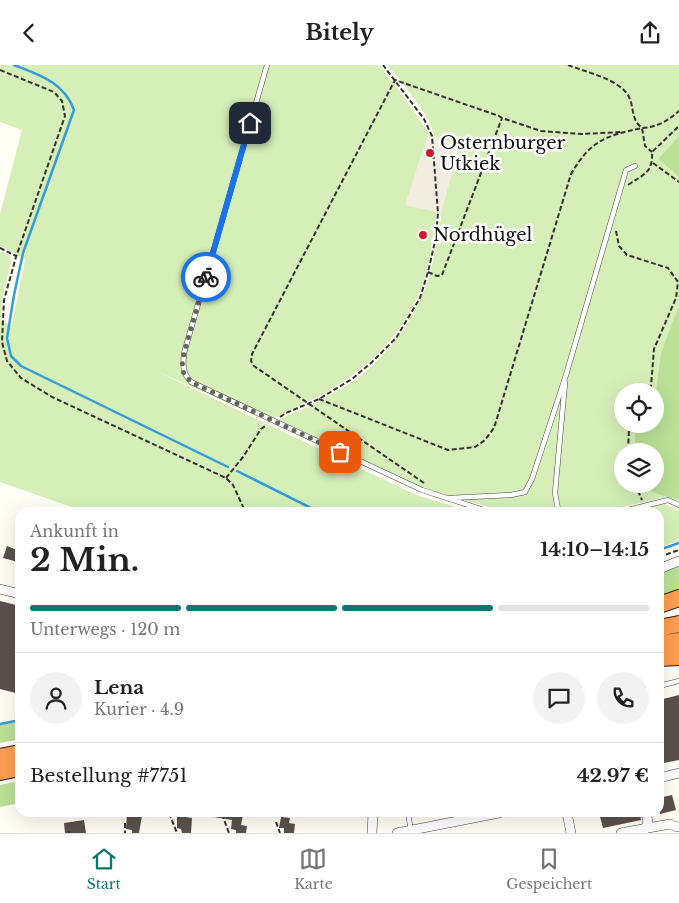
<!DOCTYPE html>
<html lang="de">
<meta charset="utf-8">
<style>
:root{--surface:#fff;--page:#f2f2f2;--text:#222;--muted:#767676;--line:#e0e0e0;--accent:#0f766e}
body{margin:0;font-family:"Libre Baskerville",serif;background:var(--page);color:var(--text);height:100vh;display:flex;flex-direction:column;font-size:19px;white-space:nowrap}
*{box-sizing:border-box;margin:0}
p{font-size:16px;color:var(--muted)}
.icon{flex:none;width:28px;height:28px;fill:none;stroke:currentColor;stroke-width:2;stroke-linecap:round;stroke-linejoin:round}
.map{position:relative;flex:1;overflow:hidden}
.details{position:absolute;left:15px;top:442px;width:649px;height:310px;display:flex;flex-direction:column;background:var(--surface);border-radius:15px;box-shadow:0 5px 20px #0002}
.details>*{flex:none}
.fabs{position:absolute;left:614px;top:318px;display:grid;gap:10px}
.fabs a{display:grid;place-items:center;width:50px;height:50px;border-radius:50%;background:var(--surface);box-shadow:0 5px 20px #0002;font-size:25px}
.pin{position:absolute;display:grid;place-items:center;width:42px;height:42px;color:#fff;margin:-21px;border-radius:10px;box-shadow:0 2px 8px #0006}
.courier{position:absolute;display:grid;place-items:center;width:50px;height:50px;margin:-25px;border:4px solid #1a73e8;border-radius:50%;background:#fff;color:#222;box-shadow:0 1px 6px #0007}
.overview em{font-style:normal;font-weight:700}
.overview div{display:flex;flex-direction:column-reverse}
.overview{display:flex;align-items:center;justify-content:space-between;height:85px;padding:0 15px}
h1{font-size:32px;font-weight:700;line-height:38px}
.bar{display:grid;grid-template-columns:repeat(4,1fr);gap:8px 5px;align-content:center;height:60px;padding:0 15px}
.bar i{height:6px;border-radius:4px;background:var(--line)}
.bar .current{background:var(--accent)}
.bar p{grid-column:span 4}
.line{display:flex;align-items:center;gap:12px;padding:0 15px;border-top:1px solid var(--line)}
.line div{flex:1}
.round{display:grid;place-items:center;flex:none;width:52px;height:52px;border-radius:26px;background:var(--page)}
header{display:flex;justify-content:space-between;align-items:center;height:65px;padding:0 15px;background:var(--surface);font-size:22px;font-weight:700}
.tab-bar{display:flex;justify-content:space-around;align-items:center;height:70px;border-top:1px solid var(--line);background:var(--surface);font-size:14px;color:var(--muted)}
.tab-bar a{display:grid;justify-items:center;gap:2px}
.tab-bar .current{color:var(--accent)}
.map>svg:first-child{display:block}
.green{fill:#d6efb9;fill-rule:evenodd}
.forest{fill:#bae196}
.plaza{fill:#f2ede0}
.lines{fill:none;stroke-linecap:round;stroke-linejoin:round}
.stream{stroke:#339cda;stroke-width:2.5}
.building{fill:#5b514c}
.service-casing{stroke:#444;stroke-width:5.5}
.minor-casing{stroke:#444;stroke-width:10}
.motorway-casing{stroke:#222;stroke-width:18}
.path{stroke:#333;stroke-width:2;stroke-dasharray:5 2.5;stroke-linecap:butt}
.service{stroke:#fff;stroke-width:4.5}
.minor{stroke:#fff;stroke-width:9}
.motorway{stroke:#ff9d52;stroke-width:16}
.done{stroke:#646460;stroke-width:5;stroke-dasharray:0 9}
.route{stroke:#1a73e8;stroke-width:6}
.poi-dot{fill:#d01927;stroke:#fff;stroke-width:2}
.labels{text-anchor:middle;stroke-width:5;stroke-linejoin:round;paint-order:stroke}
.poi-label{font-size:18px;fill:#111;stroke:#fff;text-anchor:start}
</style>
<header><svg class="icon" aria-label="back" viewBox="0 0 24 24"><path d="M15 5l-7 7 7 7"/></svg>Bitely<svg class="icon" aria-label="share" viewBox="0 0 24 24"><path d="M12 15V3M7 8l5-5 5 5M5 13v7h14v-7"/></svg></header>
<div class="map">
<svg width="679" height="768" viewBox="0 0 679 768">
<rect width="100%" height="100%" fill="#fffdf4"/>
<!-- green -->
<path class="green" d="M0 0H379L396 21 429 68 434 70C430 50 401 16 387 0H679V71L658 94 679 112V241L661 287 655 331V326H622V359H639L635 365V386H622V419H645L647 423 666 432 603 447H508L422 424 154 305 416 430 473 447H86L0 417V186L9 190 11 196 2 235 1 256 12 260 25 194 0 181V149L22 65 0 57ZM437 148 440 149 441 153C437 172 435 191 430 209 416 253 385 297 346 321 332 329 319 336 305 343 295 347 287 350 278 356L274 354C292 342 313 336 332 324 377 297 414 256 427 205 432 186 433 166 437 148Z
M665 439 679 446V476L659 482V448L630 447Z"/>
<!-- forest -->
<path class="forest" d="M679 71V112L658 94Z
M679 241V435C668 432 650 429 645 419H655V386H635V365L639 359H655V331L661 287Z
M679 502V525L659 532V509Z
M20 656V674L0 678V660Z
M20 716V738L0 742V720Z"/>
<!-- plaza -->
<path class="plaza" d="M428 69 460 80 441 148 405 140Z"/>
<g class="lines">
<!-- stream -->
<path class="stream" d="M14 0C39 10 64 17 74 45L23 188 14 230 7 273 11 291 21 301 228 402
M237 406 321 448
M659 485 679 478
M0 659 20 655"/>
</g>
<!-- building -->
<path class="building" d="M7 481 20 486 18 497 3 493Z
M0 536 20 541V582L17 595V598L20 599V614L16 628 0 624Z
M679 630V695L659 699V635Z
M672 730 676 745 660 749 659 733Z
M127 748 142 751 139 768H132V765L126 764Z
M177 748H187L186 752 192 753 191 768H182L181 764 177 763Z
M214 748H239V749L243 750 241 760 247 761 246 768H236V765L231 764 232 755 214 752Z
M599 748H640L641 755 603 763Z
M281 752 290 753 289 758 295 759 294 768H284V763H279Z
M84 755 86 768H65L64 758Z"/>
<g class="lines">
<defs>
<path id="service" d="M267 0 184 288C183 301 182 307 191 317L422 425 493 448
M450 433 511 430 525 427 532 414 566 310 626 105 635 101
M561 448 558 444 555 428 565 318
M616 448 668 435 679 440
M659 621 679 616
M408 748 411 766"/>
<path id="minor" d="M659 504 679 496
M0 524 20 529
M659 713 679 708
M567 748 571 768
M644 766 648 757 646 748
M372 768 373 748
M397 768 499 748
M621 768 670 759 677 762"/>
<path id="motorway" d="M659 540 679 533
M659 563 679 559
M659 579 679 576
M659 593 679 592
M0 692 20 688
M0 707 20 703"/>
</defs>
<!-- service casing -->
<use href="#service" class="service-casing"/>
<!-- minor casing -->
<use href="#minor" class="minor-casing"/>
<!-- motorway casing -->
<use href="#motorway" class="motorway-casing"/>
<!-- path -->
<path class="path" d="M568 0C585 7 620 14 629 32 634 42 631 55 642 63 657 62 668 56 679 46
M0 5 54 27 62 36 65 51 16 192 4 235 2 277 7 296 21 313 52 332 226 413 233 420 246 448
M653 98 679 117
M628 120C644 109 653 108 652 87L679 61
M616 166 619 181 627 190 668 203 678 217 676 233 654 284 651 321 650 326
M0 183 16 191
M428 207 437 211 442 210 502 53
M319 334 448 385 475 382 485 375 494 363 571 109C591 75 605 71 642 63L645 81 652 87
M280 352 286 348 319 334 352 314 372 297 396 273 420 233 428 207 436 172 438 148 432 71 424 54 383 0
M628 386 629 365 631 359
M226 413 243 392 261 364 267 360
M424 418 254 301 251 296 252 289 395 15 499 51 502 53 541 66 581 69 622 67
M635 419 642 435
M659 492 679 485
M169 748 177 768
M222 749 229 768
M276 757 280 768
M125 758V768
M69 766V768"/>
<!-- service -->
<use href="#service" class="service"/>
<!-- minor -->
<use href="#minor" class="minor"/>
<!-- motorway -->
<use href="#motorway" class="motorway"/>
</g>
<g class="lines">
<!-- done -->
<path class="done" d="M206 212 184 288 182 302 184 309 191 317 340 387"/>
<!-- route -->
<path class="route" d="M206 212 250 58"/>
</g>
<!-- markers -->
<g class="poi-dot">
<circle cx="430" cy="88" r="5"/>
<circle cx="423" cy="170" r="5"/>
</g>
<g class="labels">
<!-- poi labels -->
<g class="poi-label">
<text x="440" y="84">Osternburger<tspan x="440" dy="21">Utkiek</tspan></text>
<text x="433" y="176">Nordhügel</text>
</g>
</g>
</svg>
<div class="fabs">
<a><svg class="icon" aria-label="locate" viewBox="0 0 24 24"><circle cx="12" cy="12" r="6"/><path d="M12 2v4M12 18v4M2 12h4M18 12h4"/></svg></a>
<a><svg class="icon" aria-label="layers" viewBox="0 0 24 24"><path d="M12 4l9 5-9 5-9-5zM3 14l9 5 9-5"/></svg></a>
</div>
<div class="pin" style="left:340px;top:387px;background:#ea580c"><svg class="icon" aria-label="bag" viewBox="0 0 24 24"><path d="M5 8h14l-1 12H6zM9 8a3 3 0 0 1 6 0"/></svg></div>
<div class="pin" style="left:250px;top:58px;background:#1f2937"><svg class="icon" aria-label="home" viewBox="0 0 24 24"><path d="M3 11l9-7 9 7M6 9v11h12V9"/></svg></div>
<div class="courier" style="left:206px;top:212px"><svg class="icon" aria-label="bike" viewBox="0 0 24 24"><circle cx="6" cy="16" r="4"/><circle cx="18" cy="16" r="4"/><path d="M6 16l4-8h5l3 8M10 8l3 8H6M13 5h3"/></svg></div>
<section class="details">
<div class="overview"><div><h1>2 Min.</h1><p>Ankunft in</p></div><em>14:10–14:15</em></div>
<div class="bar"><i class="current"></i><i class="current"></i><i class="current"></i><i></i><p>Unterwegs · 120 m</p></div>
<div class="line" style="height:90px"><a class="round"><svg class="icon" aria-label="person" viewBox="0 0 24 24"><circle cx="12" cy="8" r="4"/><path d="M4 21q1-7 8-7t8 7"/></svg></a><div><b>Lena</b><p>Kurier · 4.9</p></div><a class="round"><svg class="icon" aria-label="chat" viewBox="0 0 24 24"><path d="M4 5h16v11H9l-5 4z"/></svg></a><a class="round"><svg class="icon" aria-label="phone" viewBox="0 0 24 24"><path d="M5 4h4l2 5-3 2q2 4 5 5l2-3 5 2v4C11 20 4 13 5 4z"/></svg></a></div>
<div class="line" style="height:65px"><div>Bestellung #7751</div><b>42.97 €</b></div>
</section>
</div>
<nav class="tab-bar">
<a class="current"><svg class="icon" aria-label="home" viewBox="0 0 24 24"><path d="M3 11l9-7 9 7M6 9v11h12V9"/></svg>Start</a>
<a><svg class="icon" aria-label="map" viewBox="0 0 24 24"><path d="M3 6l6-2 6 2 6-2v14l-6 2-6-2-6 2zM9 4v14M15 6v14"/></svg>Karte</a>
<a><svg class="icon" aria-label="saved" viewBox="0 0 24 24"><path d="M7 4h10v16l-5-4-5 4z"/></svg>Gespeichert</a>
</nav>
